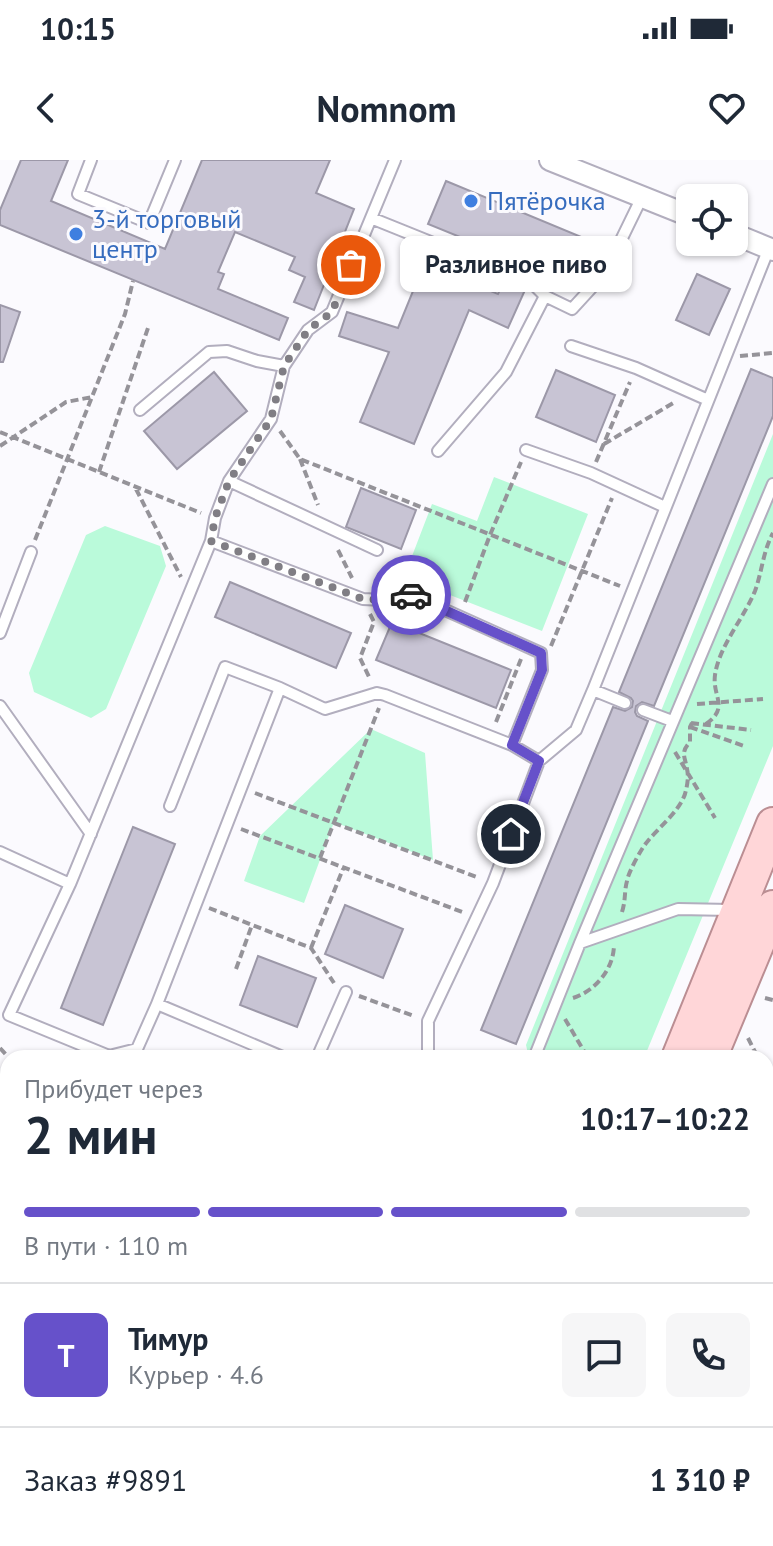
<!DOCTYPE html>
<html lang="ru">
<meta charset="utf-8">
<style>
:root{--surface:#fff;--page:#f6f6f7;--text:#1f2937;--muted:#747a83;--line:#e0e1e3;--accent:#6651ca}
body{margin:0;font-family:"PT Sans",sans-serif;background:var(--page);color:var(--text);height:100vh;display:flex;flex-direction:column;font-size:30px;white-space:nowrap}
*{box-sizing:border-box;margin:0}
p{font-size:26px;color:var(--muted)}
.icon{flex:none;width:44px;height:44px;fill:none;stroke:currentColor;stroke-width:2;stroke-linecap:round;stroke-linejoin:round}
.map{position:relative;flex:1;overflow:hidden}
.panel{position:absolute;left:0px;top:890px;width:774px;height:496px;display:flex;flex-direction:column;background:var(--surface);border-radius:24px 24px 0 0;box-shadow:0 2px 6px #0004}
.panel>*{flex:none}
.tools{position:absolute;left:676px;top:24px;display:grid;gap:16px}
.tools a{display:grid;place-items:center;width:72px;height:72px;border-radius:12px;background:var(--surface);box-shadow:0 2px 6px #0004;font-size:40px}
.pin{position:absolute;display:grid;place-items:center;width:68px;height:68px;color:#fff;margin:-34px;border:4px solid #fff;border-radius:50%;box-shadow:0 2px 8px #0007}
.courier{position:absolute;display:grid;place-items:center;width:80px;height:80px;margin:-40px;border:6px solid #6651ca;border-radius:50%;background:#fff;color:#222;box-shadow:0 2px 10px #0007}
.bubble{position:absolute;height:56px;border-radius:12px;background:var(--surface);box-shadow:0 2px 6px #0004;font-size:26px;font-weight:600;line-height:56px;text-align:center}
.headline em{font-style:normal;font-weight:600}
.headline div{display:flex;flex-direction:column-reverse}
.headline{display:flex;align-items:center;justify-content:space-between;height:136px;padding:0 24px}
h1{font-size:52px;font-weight:600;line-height:60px}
.bar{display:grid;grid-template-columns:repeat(4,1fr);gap:12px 8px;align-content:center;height:96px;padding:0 24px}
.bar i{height:10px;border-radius:6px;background:var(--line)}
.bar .on{background:var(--accent)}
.bar p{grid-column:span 4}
.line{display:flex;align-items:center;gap:20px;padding:0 24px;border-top:2px solid var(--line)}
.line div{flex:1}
.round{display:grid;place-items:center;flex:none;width:84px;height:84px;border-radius:12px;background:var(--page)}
.status{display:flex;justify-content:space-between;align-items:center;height:56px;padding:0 40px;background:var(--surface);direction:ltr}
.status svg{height:22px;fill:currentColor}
header{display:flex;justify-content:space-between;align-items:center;height:104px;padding:0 24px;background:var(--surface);font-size:36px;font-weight:600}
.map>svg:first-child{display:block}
.green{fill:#bafada}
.building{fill:#c8c4d4;stroke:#9c98a8;stroke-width:2}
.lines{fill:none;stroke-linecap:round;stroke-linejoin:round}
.lane-casing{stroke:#b2aebe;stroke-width:14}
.street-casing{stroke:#b2aebe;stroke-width:24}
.primary-casing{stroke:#bb8e93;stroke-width:36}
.path{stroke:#959399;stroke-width:4;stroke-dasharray:8 4;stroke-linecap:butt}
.lane{stroke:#fff;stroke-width:10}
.street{stroke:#fff;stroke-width:20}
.primary{stroke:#ffd6d8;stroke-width:32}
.done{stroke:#807e84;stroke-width:8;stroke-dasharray:0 14.4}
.route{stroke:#6651ca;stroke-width:10}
.shop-dot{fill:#3f7fe0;stroke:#fbfafe;stroke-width:3}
.labels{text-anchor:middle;stroke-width:6;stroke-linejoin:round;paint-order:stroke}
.shop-label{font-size:26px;fill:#366cbe;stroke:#fbfafe;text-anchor:start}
</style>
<div class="status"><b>10:15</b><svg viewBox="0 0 49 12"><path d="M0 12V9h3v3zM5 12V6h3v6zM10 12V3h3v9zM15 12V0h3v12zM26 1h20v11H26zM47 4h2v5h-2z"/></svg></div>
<header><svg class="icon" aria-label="back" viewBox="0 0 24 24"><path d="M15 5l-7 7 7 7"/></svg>Nomnom<svg class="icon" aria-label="heart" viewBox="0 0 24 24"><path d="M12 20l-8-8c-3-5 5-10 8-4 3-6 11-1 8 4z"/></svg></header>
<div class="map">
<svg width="773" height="1386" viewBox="0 0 773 1386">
<rect width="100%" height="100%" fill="#fbfafe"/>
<!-- green -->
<path class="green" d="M773 274V586L644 898H529L526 885Z
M494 317 588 354 542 471 404 417 432 344 477 361Z
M105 366 160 386 166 406 106 549 91 558 34 532 29 513 86 375Z
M371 569 425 593 433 700 334 662 304 743 244 721 260 676Z
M766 1337 773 1341V1386H638L641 1378H766Z
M322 1378H455L452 1386H319Z"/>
<!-- building -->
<path class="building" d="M21 0H68L51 41 165 89 202 0H330L316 33 354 49 314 150 294 142 305 117 289 110 295 97 235 72 218 112 224 114 218 129 288 158 279 180 0 65V50Z
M446 21 591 81 574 124 535 108 532 115 510 106 514 99 428 64Z
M424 104 498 134 504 121 525 130 508 168 469 150 414 284 360 262 389 192 339 176 347 152 398 168Z
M697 114 730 129 709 175 676 160Z
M0 145 20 152 3 202H0Z
M751 209 773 218V256L654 546 642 542 636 546 635 552 637 556 648 561 516 884 481 870 613 547 625 551 632 547 633 541 631 538 619 532Z
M556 210 615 235 596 282 536 257Z
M214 212 247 251 177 309 144 271Z
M361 328 416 350 401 389 346 367Z
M230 422 351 473 336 508 215 457Z
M392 462 511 510 496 548 376 500Z
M133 667 175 684 103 865 61 848Z
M345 745 403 769 383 818 325 794Z
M258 796 316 818 297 867 240 845Z"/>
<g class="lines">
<defs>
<path id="lane" d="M91 0 78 34 149 63 175 0
M371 58 433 83
M442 88 533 124 545 136 572 149 605 113 642 37
M571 186 636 208 708 240
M140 250 209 192 227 191 257 201 284 206
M526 290 591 313 665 347
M438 291 506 212 545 136
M229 321 377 390
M211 381 363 439 384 440 405 432 541 493 542 510 512 585
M0 473 31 392
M280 528 157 844 137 889 109 896 9 855 70 724 211 381 215 358 229 321 271 259 284 206 308 170 332 152 395 0
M593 530 625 543
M0 546 91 674
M643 550 672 561
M170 646 225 507 280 528 325 549 377 533 385 535 512 585 539 601
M0 692 70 724
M580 783 678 749 731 750
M157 844 285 898
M317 898 346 832
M428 898V861L493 723 539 601 576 570 593 530 769 88
M534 898 580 783 773 324
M0 1241 8 1221
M766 1283H773
M0 1357 8 1361
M53 1378 73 1386
M240 1386 243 1378
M333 1386 337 1378"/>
<path id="street" d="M550 0 690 56
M734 74 773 90"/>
<path id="primary" d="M678 898 773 664
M710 898 773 747
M481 1386 485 1378
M516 1386 519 1378"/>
</defs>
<!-- lane casing -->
<use href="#lane" class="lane-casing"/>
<!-- street casing -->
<use href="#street" class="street-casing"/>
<!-- primary casing -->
<use href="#primary" class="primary-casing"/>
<!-- path -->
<path class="path" d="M740 196 773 193
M280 271 300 299 620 426
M0 272 201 353
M604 284 675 242
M0 286 66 242 92 237
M300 299 318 345
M596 302 630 222
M99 312 149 165
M136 329 181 417
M35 380 125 154 133 121
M338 390 352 418
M465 442 490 375 521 302
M370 454 374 462 360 498 370 519
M551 486 612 338
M697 544 763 539
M496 562 521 499
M691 563 751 570
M706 564C730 547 712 537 715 515 719 486 744 458 755 431 762 412 763 391 773 373
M690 567 744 586
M675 592 715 658
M255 633 479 718
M241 669 465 753
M320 698 379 548
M209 748 311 788 334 823
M622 752C626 739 624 732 627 721 628 713 641 689 647 682 658 668 679 652 685 634 687 627 689 617 687 609 685 596 680 593 690 582V567L692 563
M311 788 343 709
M236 809 252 765
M359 836 414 856
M573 838C595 831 613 810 614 786
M765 838 773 840
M565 859 588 898
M748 878 758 898
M0 888 9 898
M766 914 773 929
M766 971 773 959
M0 995 8 993
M766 1003 773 1005
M766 1256 773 1242
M165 1386 168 1378
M403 1386 406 1378
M692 1386 695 1378"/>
<!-- lane -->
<use href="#lane" class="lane"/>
<!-- street -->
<use href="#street" class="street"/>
<!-- primary -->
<use href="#primary" class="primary"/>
</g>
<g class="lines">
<!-- done -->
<path class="done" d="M351 105 332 152 308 170 284 206 271 259 229 321 215 358 211 381 363 439 384 440 405 432 411 435"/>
<!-- route -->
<path class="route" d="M411 435 541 493 542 510 512 585 539 601 511 674"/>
</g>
<!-- markers -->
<g class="shop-dot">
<circle cx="471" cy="41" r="8"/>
<circle cx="76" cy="74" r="8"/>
</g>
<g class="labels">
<!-- shop labels -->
<g class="shop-label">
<text x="487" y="50">Пятёрочка</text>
<text x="92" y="68">3-й торговый<tspan x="92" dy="30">центр</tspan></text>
</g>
</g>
</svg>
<div class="tools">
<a><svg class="icon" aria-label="locate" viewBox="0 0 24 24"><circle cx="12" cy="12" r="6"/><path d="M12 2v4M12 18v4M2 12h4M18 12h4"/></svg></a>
</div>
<div class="pin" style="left:351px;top:105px;background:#ea580c"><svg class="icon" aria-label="bag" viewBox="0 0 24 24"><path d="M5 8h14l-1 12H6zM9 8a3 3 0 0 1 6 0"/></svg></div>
<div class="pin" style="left:511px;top:674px;background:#1f2937"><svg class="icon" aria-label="home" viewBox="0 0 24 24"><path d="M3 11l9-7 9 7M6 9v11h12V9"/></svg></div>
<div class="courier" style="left:411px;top:435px"><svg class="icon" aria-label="car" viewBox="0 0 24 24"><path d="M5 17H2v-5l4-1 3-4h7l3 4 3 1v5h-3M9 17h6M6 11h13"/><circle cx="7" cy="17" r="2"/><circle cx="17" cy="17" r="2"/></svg></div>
<div class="bubble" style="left:400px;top:76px;width:232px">Разливное пиво</div>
<section class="panel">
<div class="headline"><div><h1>2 мин</h1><p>Прибудет через</p></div><em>10:17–10:22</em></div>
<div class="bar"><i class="on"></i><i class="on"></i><i class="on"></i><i></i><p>В пути · 110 m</p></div>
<div class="line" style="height:144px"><b class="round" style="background:var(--accent);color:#fff">Т</b><div><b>Тимур</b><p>Курьер · 4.6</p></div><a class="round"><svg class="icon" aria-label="chat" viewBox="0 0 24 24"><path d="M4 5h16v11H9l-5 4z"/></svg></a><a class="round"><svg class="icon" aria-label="phone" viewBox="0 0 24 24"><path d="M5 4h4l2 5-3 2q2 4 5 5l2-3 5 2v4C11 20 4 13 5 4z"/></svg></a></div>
<div class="line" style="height:104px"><div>Заказ #9891</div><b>1 310 ₽</b></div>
</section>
</div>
